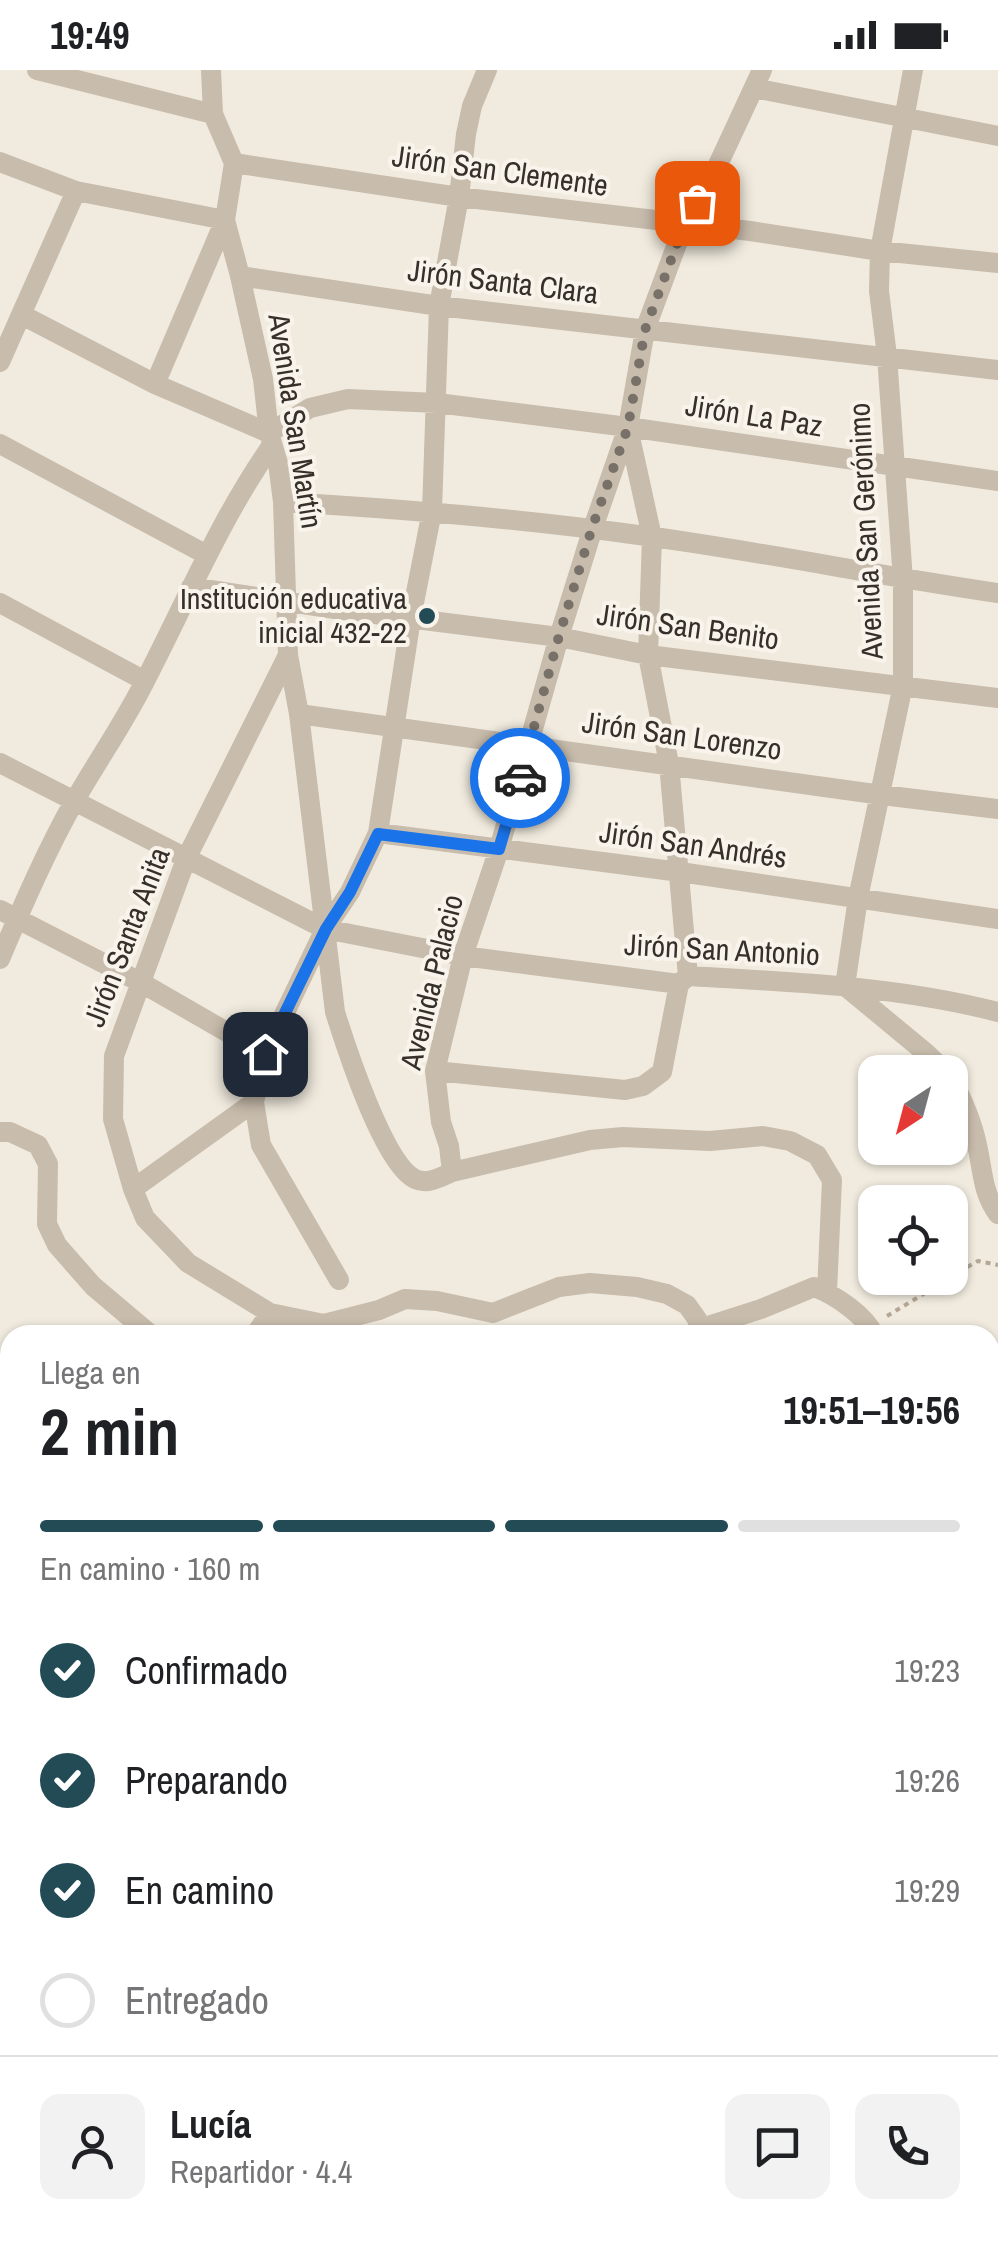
<!DOCTYPE html>
<html lang="es">
<meta charset="utf-8">
<style>
:root{--surface:#fff;--page:#f2f2f2;--text:#202124;--muted:#757577;--line:#e0e0e0;--accent:#234b55}
body{margin:0;font-family:"Archivo Narrow",sans-serif;background:var(--page);color:var(--text);height:100vh;display:flex;flex-direction:column;font-size:38px;white-space:nowrap}
*{box-sizing:border-box;margin:0}
p{font-size:32px;color:var(--muted)}
.icon{flex:none;width:55px;height:55px;fill:none;stroke:currentColor;stroke-width:2;stroke-linecap:round;stroke-linejoin:round}
.map{position:relative;flex:1;overflow:hidden}
.sheet{position:absolute;left:0px;top:1255px;width:1000px;height:930px;display:flex;flex-direction:column;background:var(--surface);border-radius:30px 30px 0 0;box-shadow:0 2px 8px #0004}
.sheet>*{flex:none}
.needle{width:65px;rotate:216deg}
.fabs{position:absolute;left:858px;top:985px;display:grid;gap:20px}
.fabs a{display:grid;place-items:center;width:110px;height:110px;border-radius:20px;background:var(--surface);box-shadow:0 2px 8px #0004;font-size:50px}
.pin{position:absolute;display:grid;place-items:center;width:85px;height:85px;color:#fff;margin:-42px;border-radius:20px;box-shadow:0 5px 15px #0006}
.courier{position:absolute;display:grid;place-items:center;width:100px;height:100px;margin:-50px;border:8px solid #1a73e8;border-radius:50%;background:#fff;color:#222;box-shadow:0 2px 12px #0007}
.head em{font-style:normal;font-weight:700}
.head div{display:flex;flex-direction:column-reverse}
.head{display:flex;align-items:center;justify-content:space-between;height:170px;padding:0 40px}
h1{font-size:65px;font-weight:700;line-height:75px}
.bar{display:grid;grid-template-columns:repeat(4,1fr);gap:15px 10px;align-content:center;height:120px;padding:0 40px}
.bar i{height:12px;border-radius:8px;background:var(--line)}
.bar .selected{background:var(--accent)}
.bar p{grid-column:span 4}
.line{display:flex;align-items:center;gap:25px;padding:0 40px;border-top:2px solid var(--line)}
.line div{flex:1}
.round{display:grid;place-items:center;flex:none;width:105px;height:105px;border-radius:20px;background:var(--page)}
ol{padding:0 40px;list-style:none}
li{display:flex;align-items:center;gap:30px;height:110px}
li p{margin-inline-start:auto}
li .icon{padding:10px;border-radius:50%;background:var(--accent);color:#fff;stroke-width:4}
li:last-child{color:var(--muted)}
li i{width:55px;height:55px;border:5px solid var(--line);border-radius:50%}
.status{display:flex;justify-content:space-between;align-items:center;height:70px;padding:0 50px;background:var(--surface);direction:ltr}
.status svg{height:28px;fill:currentColor}
.map>svg:first-child{display:block}
.lines{fill:none;stroke-linecap:round;stroke-linejoin:round}
.stream{stroke:#81a4ab;stroke-width:6}
.river{stroke:#81a4ab;stroke-width:35}
.path{stroke:#b4a796;stroke-width:4;stroke-dasharray:5 5;stroke-linecap:butt}
.minor{stroke:#c8bcac;stroke-width:20}
.done{stroke:#787169;stroke-width:10;stroke-dasharray:0 18}
.route{stroke:#1a73e8;stroke-width:12}
.poi-dot{fill:#234b55;stroke:#f9f4eb;stroke-width:4}
.labels{text-anchor:middle;stroke-width:8;stroke-linejoin:round;paint-order:stroke}
.street-label{font-size:30px;fill:#37302a;stroke:#f9f4eb}
.poi-label{font-size:30px;fill:#37302a;stroke:#f9f4eb;text-anchor:end}
</style>
<div class="status"><b>19:49</b><svg viewBox="0 0 49 12"><path d="M0 12V9h3v3zM5 12V6h3v6zM10 12V3h3v9zM15 12V0h3v12zM26 1h20v11H26zM47 4h2v5h-2z"/></svg></div>
<div class="map">
<svg width="998" height="2185" viewBox="0 0 998 2185">
<rect width="100%" height="100%" fill="#f1ebdf"/>
<g class="lines">
<!-- stream -->
<path class="stream" d="M0 1451 10 1453
M990 1821 998 1825"/>
<!-- river -->
<path class="river" d="M0 1696 5 1701 3 1707 10 1713
M490 2175 494 2185"/>
<!-- path -->
<path class="path" d="M950 1207 978 1191 998 1195
M887 1246 950 1208"/>
<!-- minor -->
<path class="minor" d="M37 0 213 44
M211 0 213 44 234 93 225 150 240 206 263 309 269 363 278 393 283 432 288 585 299 644 335 942C346 977 384 1094 415 1109 427 1115 441 1107 452 1102L449 1076 441 1052 435 1001 463 886 499 779 559 567 593 458 628 357 645 260 684 155 710 112 762 0
M913 0 880 181 879 221 887 286 903 510V615L858 828 845 916 926 983 946 1002
M754 18 998 66
M0 92 76 121 225 150 155 314
M234 93 459 127 750 161 880 181 998 193
M240 206 439 236 998 300
M22 245 155 314 269 363 310 338 348 329 437 333 628 357 998 411
M0 292 76 121
M628 358 652 467 648 585 669 694 688 906
M0 374 207 485
M283 432C405 439 525 449 646 466 764 482 880 506 998 523
M191 517 335 539 559 567 648 585 998 628
M0 533 145 611
M288 585 186 789 114 986 113 1049 133 1119 145 1148 188 1193 270 1243 324 1254 379 1240 405 1229 437 1231 493 1243 559 1217 590 1213 637 1217 667 1224 687 1235 697 1249 701 1265
M299 644 882 725 998 739
M0 693 325 859 463 886 679 914 688 906C792 912 897 916 998 942
M378 763 680 802 998 849
M0 840 140 912 265 984
M0 889C22 837 47 779 75 730 98 690 124 653 145 611 186 532 220 449 272 375
M435 1001 625 1020 643 1016 662 1002 679 914
M950 1006C962 1028 972 1050 977 1075 983 1101 982 1122 998 1144
M254 1032 261 1075 339 1210
M0 1062H10L38 1075 48 1094 47 1154 57 1175 93 1216 151 1265
M452 1102 590 1070 623 1067 710 1071 763 1066 790 1071 817 1085 832 1110 827 1222
M133 1119 254 1032 265 984 325 859 350 822 378 763 411 548 432 441 439 236 459 127 466 64 472 36 487 0
M255 1265 270 1243
M709 1265 711 1255 761 1239 814 1217C835 1225 865 1245 874 1265
M990 1519 998 1529
M0 1759 10 1755
M990 1987 998 1984
M0 2111 10 2105
M990 2145 998 2143
M579 2185 639 2179 721 2182 820 2175"/>
</g>
<g class="lines">
<!-- done -->
<path class="done" d="M520 708 559 566 592 458 628 357 645 260 684 155 697 133"/>
<!-- route -->
<path class="route" d="M265 984 326 859 350 822 378 764 499 779 520 708"/>
</g>
<!-- markers -->
<circle class="poi-dot" cx="427" cy="546" r="10"/>
<g class="labels">
<!-- street labels -->
<g class="street-label">
<text transform="translate(500 101) rotate(8)" y="10">Jirón San Clemente</text>
<text transform="translate(503 212) rotate(7)" y="10">Jirón Santa Clara</text>
<text transform="translate(754 346) rotate(9)" y="10">Jirón La Paz</text>
<text transform="translate(295 351) rotate(81)" y="10">Avenida San Martín</text>
<text transform="translate(866 461) rotate(-93)" y="10">Avenida San Gerónimo</text>
<text transform="translate(688 557) rotate(8)" y="10">Jirón San Benito</text>
<text transform="translate(682 666) rotate(8)" y="10">Jirón San Lorenzo</text>
<text transform="translate(693 775) rotate(8)" y="10">Jirón San Andrés</text>
<text transform="translate(127 867) rotate(-69)" y="10">Jirón Santa Anita</text>
<text transform="translate(722 880) rotate(3)" y="10">Jirón San Antonio</text>
<text transform="translate(432 912) rotate(-76)" y="10">Avenida Palacio</text>
</g>
<!-- poi labels -->
<g class="poi-label">
<text x="407" y="539">Institución educativa<tspan x="407" dy="34">inicial 432-22</tspan></text>
</g>
</g>
</svg>
<div class="fabs">
<a><svg class="needle" viewBox="-14 -14 28 28"><path d="M0-13l5 13h-10z" fill="#e53935"/><path d="M0 13l5-13h-10z" fill="#757577"/></svg></a>
<a><svg class="icon" aria-label="locate" viewBox="0 0 24 24"><circle cx="12" cy="12" r="6"/><path d="M12 2v4M12 18v4M2 12h4M18 12h4"/></svg></a>
</div>
<div class="pin" style="left:697px;top:133px;background:#ea580c"><svg class="icon" aria-label="bag" viewBox="0 0 24 24"><path d="M5 8h14l-1 12H6zM9 8a3 3 0 0 1 6 0"/></svg></div>
<div class="pin" style="left:265px;top:984px;background:#1f2937"><svg class="icon" aria-label="home" viewBox="0 0 24 24"><path d="M3 11l9-7 9 7M6 9v11h12V9"/></svg></div>
<div class="courier" style="left:520px;top:708px"><svg class="icon" aria-label="car" viewBox="0 0 24 24"><path d="M5 17H2v-5l4-1 3-4h7l3 4 3 1v5h-3M9 17h6M6 11h13"/><circle cx="7" cy="17" r="2"/><circle cx="17" cy="17" r="2"/></svg></div>
<section class="sheet">
<div class="head"><div><h1>2 min</h1><p>Llega en</p></div><em>19:51–19:56</em></div>
<div class="bar"><i class="selected"></i><i class="selected"></i><i class="selected"></i><i></i><p>En camino · 160 m</p></div>
<ol>
<li><svg class="icon" aria-label="check" viewBox="0 0 24 24"><path d="M5 12l5 5 9-10"/></svg>Confirmado<p>19:23</p></li>
<li><svg class="icon" aria-label="check" viewBox="0 0 24 24"><path d="M5 12l5 5 9-10"/></svg>Preparando<p>19:26</p></li>
<li><svg class="icon" aria-label="check" viewBox="0 0 24 24"><path d="M5 12l5 5 9-10"/></svg>En camino<p>19:29</p></li>
<li><i></i>Entregado</li>
</ol>
<div class="line" style="height:180px"><a class="round"><svg class="icon" aria-label="person" viewBox="0 0 24 24"><circle cx="12" cy="8" r="4"/><path d="M4 21q1-7 8-7t8 7"/></svg></a><div><b>Lucía</b><p>Repartidor · 4.4</p></div><a class="round"><svg class="icon" aria-label="chat" viewBox="0 0 24 24"><path d="M4 5h16v11H9l-5 4z"/></svg></a><a class="round"><svg class="icon" aria-label="phone" viewBox="0 0 24 24"><path d="M5 4h4l2 5-3 2q2 4 5 5l2-3 5 2v4C11 20 4 13 5 4z"/></svg></a></div>
</section>
</div>
